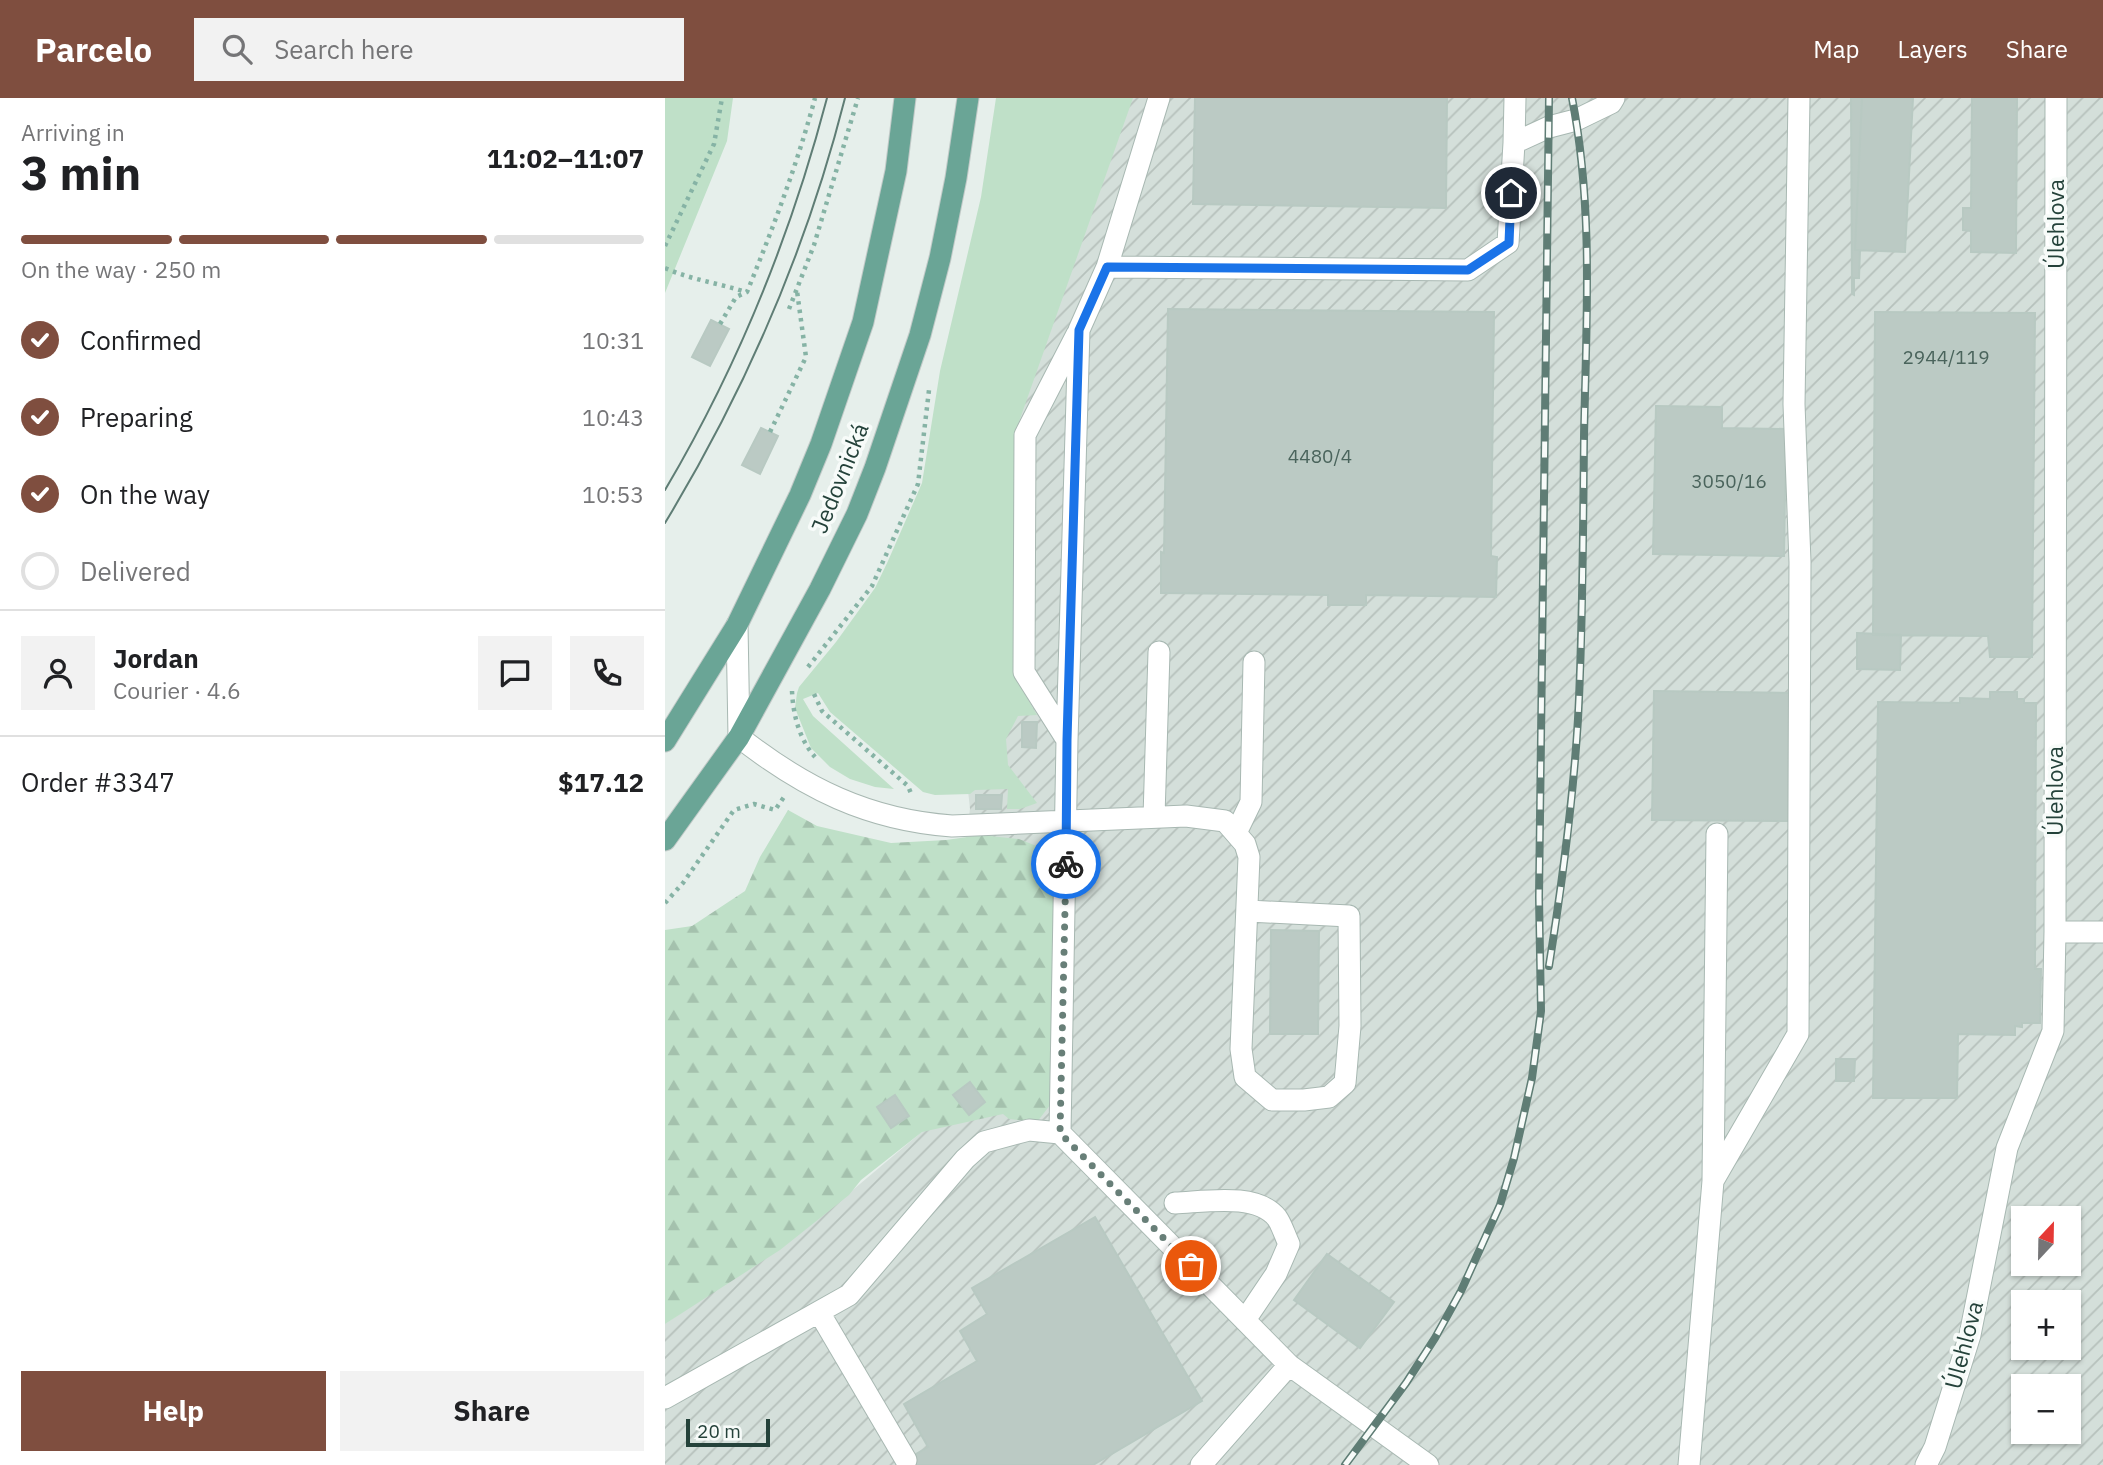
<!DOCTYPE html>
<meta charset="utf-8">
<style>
:root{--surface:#fff;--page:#f2f2f2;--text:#202124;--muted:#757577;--line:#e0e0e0;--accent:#7f4e3f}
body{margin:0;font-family:"IBM Plex Sans",sans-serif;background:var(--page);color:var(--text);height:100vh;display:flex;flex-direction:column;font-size:26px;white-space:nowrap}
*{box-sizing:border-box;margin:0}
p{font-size:23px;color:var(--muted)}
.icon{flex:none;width:38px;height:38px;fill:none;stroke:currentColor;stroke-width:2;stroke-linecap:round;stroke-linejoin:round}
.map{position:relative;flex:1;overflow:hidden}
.drawer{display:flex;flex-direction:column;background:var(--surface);width:665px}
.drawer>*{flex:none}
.needle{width:46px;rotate:22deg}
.controls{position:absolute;left:1346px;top:1108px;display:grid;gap:14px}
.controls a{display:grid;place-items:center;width:70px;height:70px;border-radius:0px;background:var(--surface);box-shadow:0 2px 5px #0004;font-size:35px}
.scale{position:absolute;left:21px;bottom:18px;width:84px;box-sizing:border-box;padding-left:7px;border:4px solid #24423a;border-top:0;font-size:19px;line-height:24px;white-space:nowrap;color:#24423a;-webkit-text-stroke:5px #f7fbf9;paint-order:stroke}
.pin{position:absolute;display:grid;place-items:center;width:60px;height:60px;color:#fff;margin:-30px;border:4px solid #fff;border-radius:50%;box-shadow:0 2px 7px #0007}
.courier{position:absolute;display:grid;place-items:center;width:70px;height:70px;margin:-35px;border:5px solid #1a73e8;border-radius:50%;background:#fff;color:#222;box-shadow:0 2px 9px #0007}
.headline em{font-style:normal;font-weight:700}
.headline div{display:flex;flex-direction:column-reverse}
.headline{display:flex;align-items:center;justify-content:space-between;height:119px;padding:0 21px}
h1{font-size:46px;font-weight:700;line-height:52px}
.bar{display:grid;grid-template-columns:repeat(4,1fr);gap:10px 7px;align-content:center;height:84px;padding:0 21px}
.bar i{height:9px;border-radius:5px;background:var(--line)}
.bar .on{background:var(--accent)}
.bar p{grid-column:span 4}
.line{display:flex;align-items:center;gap:18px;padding:0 21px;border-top:2px solid var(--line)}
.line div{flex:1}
.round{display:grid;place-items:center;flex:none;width:74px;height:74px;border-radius:0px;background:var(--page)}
ol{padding:0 21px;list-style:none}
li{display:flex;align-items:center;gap:21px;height:77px}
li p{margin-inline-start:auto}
li .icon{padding:7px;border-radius:50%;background:var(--accent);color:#fff;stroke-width:4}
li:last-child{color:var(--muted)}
li i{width:38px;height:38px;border:4px solid var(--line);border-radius:50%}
.action{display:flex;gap:14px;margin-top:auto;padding:14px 21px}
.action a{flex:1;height:80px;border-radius:0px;background:var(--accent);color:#fff;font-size:28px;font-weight:700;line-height:80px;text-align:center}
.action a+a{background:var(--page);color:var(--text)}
header{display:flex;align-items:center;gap:42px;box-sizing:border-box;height:98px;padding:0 35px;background:var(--accent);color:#fff}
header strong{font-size:33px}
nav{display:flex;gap:38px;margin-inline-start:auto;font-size:24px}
.search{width:490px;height:63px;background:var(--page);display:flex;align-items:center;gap:18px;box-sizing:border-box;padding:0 24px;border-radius:0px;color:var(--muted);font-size:26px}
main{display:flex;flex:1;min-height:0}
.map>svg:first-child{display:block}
.industrial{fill:url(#industrial-furrows);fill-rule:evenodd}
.green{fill:#bfe0c8}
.forest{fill:url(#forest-firs)}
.building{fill:#bbcac4;stroke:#b8c9c2;stroke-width:2}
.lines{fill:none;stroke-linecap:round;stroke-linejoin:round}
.minor-casing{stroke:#a8b8b2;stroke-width:23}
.major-casing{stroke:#c2cac8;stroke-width:23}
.path{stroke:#86b3a5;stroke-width:4.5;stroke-dasharray:3.5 5;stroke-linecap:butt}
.minor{stroke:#fff;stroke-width:21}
.major{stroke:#6aa596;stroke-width:21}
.tram{stroke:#5f7d75;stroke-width:2}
.rail-casing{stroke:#5f7d75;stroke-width:8}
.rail{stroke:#f7fbf9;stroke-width:5;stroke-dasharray:16;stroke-linecap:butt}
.done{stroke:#687f78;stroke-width:7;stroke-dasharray:0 12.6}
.route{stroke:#1a73e8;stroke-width:9}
.labels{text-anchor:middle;stroke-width:7;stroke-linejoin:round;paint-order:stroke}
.number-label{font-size:19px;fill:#4a645c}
.street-label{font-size:23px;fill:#24423a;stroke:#f7fbf9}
</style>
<header>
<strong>Parcelo</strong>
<div class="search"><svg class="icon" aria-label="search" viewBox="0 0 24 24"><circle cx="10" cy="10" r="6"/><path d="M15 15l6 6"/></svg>Search here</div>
<nav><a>Map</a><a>Layers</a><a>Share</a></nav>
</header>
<main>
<section class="drawer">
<div class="headline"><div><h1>3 min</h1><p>Arriving in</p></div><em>11:02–11:07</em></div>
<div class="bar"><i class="on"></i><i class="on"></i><i class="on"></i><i></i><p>On the way · 250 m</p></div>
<ol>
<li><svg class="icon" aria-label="check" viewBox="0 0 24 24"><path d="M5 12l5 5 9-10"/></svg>Confirmed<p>10:31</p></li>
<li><svg class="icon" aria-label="check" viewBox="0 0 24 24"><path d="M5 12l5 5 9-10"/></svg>Preparing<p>10:43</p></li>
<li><svg class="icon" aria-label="check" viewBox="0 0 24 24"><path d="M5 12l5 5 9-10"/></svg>On the way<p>10:53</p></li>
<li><i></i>Delivered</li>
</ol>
<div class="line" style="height:126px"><a class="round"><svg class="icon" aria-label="person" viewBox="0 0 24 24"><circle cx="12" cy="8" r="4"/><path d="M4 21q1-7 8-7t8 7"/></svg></a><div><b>Jordan</b><p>Courier · 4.6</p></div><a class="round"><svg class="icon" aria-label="chat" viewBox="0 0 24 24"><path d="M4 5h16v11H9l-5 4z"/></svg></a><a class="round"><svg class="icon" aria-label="phone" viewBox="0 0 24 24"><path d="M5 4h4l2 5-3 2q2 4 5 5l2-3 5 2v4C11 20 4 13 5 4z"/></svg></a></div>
<div class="line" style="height:91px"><div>Order #3347</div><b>$17.12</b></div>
<div class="action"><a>Help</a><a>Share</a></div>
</section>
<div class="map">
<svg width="1438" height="1367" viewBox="0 0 1438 1367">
<defs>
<pattern id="industrial-furrows" width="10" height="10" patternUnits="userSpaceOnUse" patternTransform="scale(1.75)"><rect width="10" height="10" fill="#d4dfda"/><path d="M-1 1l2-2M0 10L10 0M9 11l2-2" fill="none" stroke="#b6c1bc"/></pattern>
<pattern id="forest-firs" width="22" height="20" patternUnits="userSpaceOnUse" patternTransform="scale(1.75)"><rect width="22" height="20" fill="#bfe0c8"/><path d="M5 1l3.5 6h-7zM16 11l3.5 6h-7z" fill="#a4c1ad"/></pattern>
</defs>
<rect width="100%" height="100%" fill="#e6efeb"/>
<!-- industrial -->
<path class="industrial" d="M339 0H1438V1367H0V1226L164 1112 259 1032 305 711 297 637ZM1358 1120H1404V1166H1358ZM1358 1204H1404V1250H1358ZM1358 1288H1404V1334H1358Z"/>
<!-- green -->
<path class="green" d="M0 0H68L62 43 0 195Z
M331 0H468L349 338V577L372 617 353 618 341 641 343 667 372 705 355 711H342L343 691 310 692 305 696 270 697 258 694 165 614 153 595 138 601 148 618 229 691 210 689 185 681 165 669 146 650 130 610 132 595 134 589 171 544 210 490 223 463 257 385 275 273 316 99Z"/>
<!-- forest -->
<path class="forest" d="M123 712 152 728 226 745 281 742 316 737 354 741 374 749 385 764 390 783 389 1002 372 1024 344 1021 338 1016 257 1034 196 1082 184 1097 115 1152 0 1226V832L27 828 80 793 95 759Z"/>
<!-- building -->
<path class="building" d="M530 0H782L781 110 528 106Z
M1186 0H1197L1190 152H1195L1194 180H1189V197L1187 196Z
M1197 0H1248L1240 154 1190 152Z
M1307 0H1352L1351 155 1306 154V133L1298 132V110H1306Z
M503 211 829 214 826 458 832 459 831 499 701 497V507H663V497L496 495V454L499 455Z
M1210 214 1370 215 1367 559H1325L1323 538 1208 537Z
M46 222 64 231 45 268 27 259Z
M991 308 1057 309V330L1121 331 1119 458 988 456Z
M96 330 113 338 95 376 77 367Z
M1192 535 1236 537 1235 572 1192 571Z
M989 593 1125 595 1124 723 987 722Z
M1325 594H1352V601H1359V605H1371L1370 871H1376L1375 925H1357V929L1350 928V937L1293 936 1292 1000H1208L1213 604 1295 605V600L1325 601Z
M357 624H372L371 650 357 649Z
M311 697H337L336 711H311Z
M606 832 654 833 653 936H605Z
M1171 961H1190L1189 983H1171Z
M305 984 320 1004 304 1017 288 997Z
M230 997 244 1018 226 1030 212 1009Z
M430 1119 537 1303 428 1367H232L263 1349 239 1306 312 1263 295 1233 322 1216 307 1190Z
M662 1156 729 1204 695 1250 629 1202Z"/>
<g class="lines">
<defs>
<path id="minor" d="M849 45 850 0
M442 169 494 0
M72 527 74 639C139 690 203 722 287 728L521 718 560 723 580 746 584 759 576 951 580 979 607 1002H639L664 999 680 985 685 928 684 818 583 813
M402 642 359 574 360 337 412 236
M489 719 494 554
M571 735 586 704 589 564
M1390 834H1438
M1048 1083 1133 936 1135 464 1129 306 1134 0
M510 1105C539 1104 592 1094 612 1120 617 1127 620 1138 624 1146L611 1176 580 1222
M154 1214 241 1362
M0 1300 184 1197 300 1061 319 1044 364 1032 395 1035
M536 1367 624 1267
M763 1367 624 1267 395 1035 402 642 414 232 442 169 803 172 843 145 849 45 884 29 911 22 946 5 949 0
M1024 1367 1048 1083 1052 736
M1261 1367 1270 1349 1305 1237 1342 1050 1388 933 1390 834 1391 0"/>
<path id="major" d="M0 643 72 527 135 397 156 346 198 224 231 73 240 0
M0 742 74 639 155 491 192 416 210 370 255 237 275 160 291 80 303 0"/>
</defs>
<!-- minor casing -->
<use href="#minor" class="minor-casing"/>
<!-- major casing -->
<use href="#major" class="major-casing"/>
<!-- path -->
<path class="path" d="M0 148 49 46 57 0
M0 170C27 182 53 185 81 194
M124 211 149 147 193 0
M55 226 71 199 82 194C108 130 132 67 150 0
M105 334 141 259 132 193
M143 569 207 488 253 386 264 292
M127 593C128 616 134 641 150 659
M149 596 157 613 243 688 247 698
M0 805 18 785 69 712 89 706 110 712 119 699"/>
<!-- minor -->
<use href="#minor" class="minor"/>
<!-- major -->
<use href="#major" class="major"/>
<!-- tram -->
<path class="tram" d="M0 392C72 270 126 137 162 0
M0 425C80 293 142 150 180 0"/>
<defs>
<path id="rail" d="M884 868C897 786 908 704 913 621 918 527 918 433 919 339 921 226 929 112 907 0
M680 1367 741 1285 770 1240 796 1193 835 1107 849 1060 867 980 876 913 874 799 884 0"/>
</defs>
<!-- rail casing -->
<use href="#rail" class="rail-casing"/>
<!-- rail -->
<use href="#rail" class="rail"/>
</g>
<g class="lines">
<!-- done -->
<path class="done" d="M401 766 395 1035 526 1168"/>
<!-- route -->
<path class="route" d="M401 766 402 642 414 232 442 169 803 172 844 145 846 95"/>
</g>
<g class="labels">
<!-- number labels -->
<g class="number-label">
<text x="1281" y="266">2944/119</text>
<text x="655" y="365">4480/4</text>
<text x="1064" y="390">3050/16</text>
</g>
<!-- street labels -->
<g class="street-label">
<text transform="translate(1391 126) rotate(-90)" y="8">Úlehlova</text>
<text transform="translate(175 380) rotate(-68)" y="8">Jedovnická</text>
<text transform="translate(1390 693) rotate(-90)" y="8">Úlehlova</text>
<text transform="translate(1299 1247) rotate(-75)" y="8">Úlehlova</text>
</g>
</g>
</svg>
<div class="controls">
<a><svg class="needle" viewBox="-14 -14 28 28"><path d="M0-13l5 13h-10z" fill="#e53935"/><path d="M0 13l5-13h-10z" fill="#757577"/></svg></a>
<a>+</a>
<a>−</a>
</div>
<div class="scale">20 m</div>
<div class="pin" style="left:526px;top:1168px;background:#ea580c"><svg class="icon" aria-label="bag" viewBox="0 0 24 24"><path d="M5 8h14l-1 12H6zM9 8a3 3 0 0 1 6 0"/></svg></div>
<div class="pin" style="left:846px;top:95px;background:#1f2937"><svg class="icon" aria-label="home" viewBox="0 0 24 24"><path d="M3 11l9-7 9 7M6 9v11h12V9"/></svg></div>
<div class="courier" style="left:401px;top:766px"><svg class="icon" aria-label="bike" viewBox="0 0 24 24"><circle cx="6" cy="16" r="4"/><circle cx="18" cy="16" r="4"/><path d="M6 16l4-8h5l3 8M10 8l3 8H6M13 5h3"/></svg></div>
</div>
</main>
